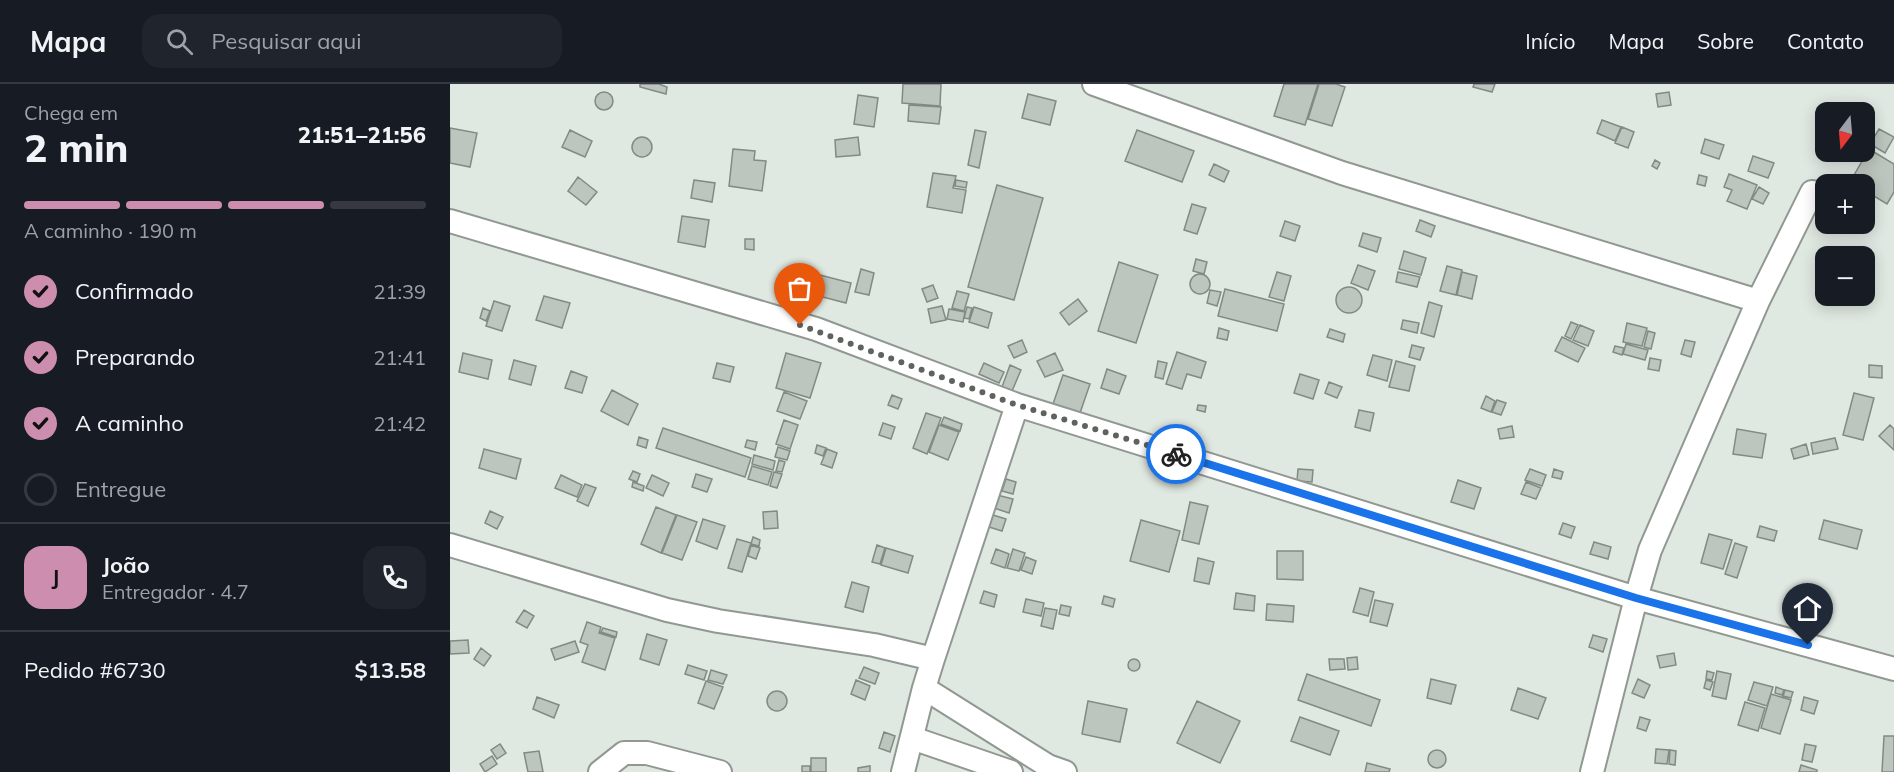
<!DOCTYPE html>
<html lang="pt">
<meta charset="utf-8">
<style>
:root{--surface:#171b24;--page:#20242c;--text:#f1f3f6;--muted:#9ea1a6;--line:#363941;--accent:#cd8dae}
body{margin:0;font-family:Mulish,sans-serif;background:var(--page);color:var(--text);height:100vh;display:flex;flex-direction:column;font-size:22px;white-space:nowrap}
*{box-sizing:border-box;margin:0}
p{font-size:20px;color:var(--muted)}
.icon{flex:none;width:33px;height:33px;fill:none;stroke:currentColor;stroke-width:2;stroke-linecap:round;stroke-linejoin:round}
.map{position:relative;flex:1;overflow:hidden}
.side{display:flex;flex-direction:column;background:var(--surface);width:450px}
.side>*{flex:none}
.needle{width:39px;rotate:196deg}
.tools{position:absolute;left:1365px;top:18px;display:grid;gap:12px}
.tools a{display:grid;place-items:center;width:60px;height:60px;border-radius:12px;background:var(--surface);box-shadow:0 3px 15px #0003;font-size:30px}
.pin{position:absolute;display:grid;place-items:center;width:51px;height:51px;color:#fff;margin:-62px -26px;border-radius:50% 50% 50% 0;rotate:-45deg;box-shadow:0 0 6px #0007}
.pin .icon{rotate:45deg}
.courier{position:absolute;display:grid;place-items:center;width:60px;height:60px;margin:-30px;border:4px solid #1a73e8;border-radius:50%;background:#fff;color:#222;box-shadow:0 2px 8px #0007}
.overview em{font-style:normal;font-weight:800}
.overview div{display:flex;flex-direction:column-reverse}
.overview{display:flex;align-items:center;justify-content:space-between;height:102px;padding:0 24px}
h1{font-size:39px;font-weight:800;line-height:45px}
.bar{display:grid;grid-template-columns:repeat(4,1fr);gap:9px 6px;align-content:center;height:72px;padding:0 24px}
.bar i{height:8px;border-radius:4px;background:var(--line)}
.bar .on{background:var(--accent)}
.bar p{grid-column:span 4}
.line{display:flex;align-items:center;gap:15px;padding:0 24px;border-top:2px solid var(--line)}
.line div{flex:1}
.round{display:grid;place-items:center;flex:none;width:63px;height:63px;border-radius:18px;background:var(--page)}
ol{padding:0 24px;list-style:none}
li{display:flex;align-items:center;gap:18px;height:66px}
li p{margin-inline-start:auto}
li .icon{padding:6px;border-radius:50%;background:var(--accent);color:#111;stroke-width:4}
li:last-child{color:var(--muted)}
li i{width:33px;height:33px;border:3px solid var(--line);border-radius:50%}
header{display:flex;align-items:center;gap:36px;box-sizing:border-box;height:84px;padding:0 30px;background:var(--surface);border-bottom:2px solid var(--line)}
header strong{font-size:28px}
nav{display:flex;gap:33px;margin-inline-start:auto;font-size:21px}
.search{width:420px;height:54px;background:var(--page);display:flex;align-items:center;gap:15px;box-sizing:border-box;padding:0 21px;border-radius:18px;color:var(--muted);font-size:22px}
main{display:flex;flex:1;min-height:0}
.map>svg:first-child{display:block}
.building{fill:#bdc6be;stroke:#828a83;stroke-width:1.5}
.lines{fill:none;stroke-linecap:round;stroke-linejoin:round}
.minor-casing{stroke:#909891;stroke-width:26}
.minor{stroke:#fff;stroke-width:22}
.done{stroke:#5e635f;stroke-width:6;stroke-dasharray:0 10.8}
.route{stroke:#1a73e8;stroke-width:8}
</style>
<header>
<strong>Mapa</strong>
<div class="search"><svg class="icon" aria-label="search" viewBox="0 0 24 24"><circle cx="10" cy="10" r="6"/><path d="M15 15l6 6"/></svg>Pesquisar aqui</div>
<nav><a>Início</a><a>Mapa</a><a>Sobre</a><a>Contato</a></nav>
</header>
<main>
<section class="side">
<div class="overview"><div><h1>2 min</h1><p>Chega em</p></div><em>21:51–21:56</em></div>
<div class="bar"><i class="on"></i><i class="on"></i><i class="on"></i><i></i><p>A caminho · 190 m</p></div>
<ol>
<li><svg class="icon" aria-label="check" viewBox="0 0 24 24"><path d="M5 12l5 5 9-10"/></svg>Confirmado<p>21:39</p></li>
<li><svg class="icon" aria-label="check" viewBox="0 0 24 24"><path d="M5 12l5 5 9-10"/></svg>Preparando<p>21:41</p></li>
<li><svg class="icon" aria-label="check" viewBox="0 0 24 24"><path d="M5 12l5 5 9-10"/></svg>A caminho<p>21:42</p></li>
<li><i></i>Entregue</li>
</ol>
<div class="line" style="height:108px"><b class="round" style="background:var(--accent);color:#111">J</b><div><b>João</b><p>Entregador · 4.7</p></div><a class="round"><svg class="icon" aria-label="phone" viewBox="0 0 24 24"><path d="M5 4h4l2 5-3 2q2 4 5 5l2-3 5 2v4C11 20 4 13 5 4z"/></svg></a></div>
<div class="line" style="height:78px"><div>Pedido #6730</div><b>$13.58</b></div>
</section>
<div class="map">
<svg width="1444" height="688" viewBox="0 0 1444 688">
<rect width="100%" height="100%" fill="#e0e9e1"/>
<!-- building -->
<path class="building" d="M190 0H209L217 3 216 10 190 3Z
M453 0H491L490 22 452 19Z
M834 0H868L855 41 824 32Z
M869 0H886L895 3 882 42 858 35Z
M1024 0H1045L1042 8 1023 3Z
M1219 8 1221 21 1208 23 1206 10Z
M145 17a9 9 0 1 1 18 0a9 9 0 1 1-18 0Z
M578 10 606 17 600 41 572 34Z
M408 11 428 14 424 43 404 40Z
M459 21 491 23 489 40 458 37Z
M1152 36 1171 43 1165 57 1147 49Z
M1172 43 1184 48 1178 64 1165 59Z
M0 44 27 49 20 83 0 79Z
M1429 45 1444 53 1435 69 1420 60Z
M120 46 142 57 135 73 112 63Z
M525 46 536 48 529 84 518 81Z
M687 46 744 67 732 98 675 77Z
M408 53 410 71 386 73 385 56Z
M182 63a10 10 0 1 1 20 0a10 10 0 1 1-20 0Z
M1255 55 1274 61 1269 75 1251 69Z
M283 65 305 67 304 76 316 77 312 107 279 102Z
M1419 65 1444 80V108L1437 120 1414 106V100H1405L1400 98Z
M1303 72 1324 79 1318 94 1298 87Z
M1205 76 1210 79 1207 85 1202 82Z
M764 80 779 87 774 98 759 91Z
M483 89 506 92 503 104 516 106 512 129 477 123Z
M1279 90 1307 101 1297 125 1277 117 1282 106 1274 103Z
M1249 91 1257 93 1255 102 1247 100Z
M128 93 147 108 136 121 118 107Z
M244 96 265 99 262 118 241 114Z
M506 96 517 98 516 104 505 102Z
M547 101 593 114 564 216 518 203Z
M1309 103 1319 109 1313 120 1302 115Z
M742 120 756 124 747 150 734 146Z
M232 132 259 136 255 163 228 158Z
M970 136 985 142 981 153 966 147Z
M835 137 850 142 845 157 830 152Z
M913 149 931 154 927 168 909 162Z
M295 155H304V166L295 165Z
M954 167 976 174 971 191 949 185Z
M746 175 757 178 754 190 743 187Z
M669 178 708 191 686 259 648 247Z
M908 181 925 187 918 206 901 199Z
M997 182 1012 186 1006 211 990 207Z
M411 185 424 189 419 211 405 208Z
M827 188 841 192 834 217 819 213Z
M948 188 970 193 967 203 946 198Z
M1012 188 1027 192 1022 215 1007 211Z
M740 200a10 10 0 1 1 20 0a10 10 0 1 1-20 0Z
M370 191 401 199 396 219 365 211Z
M483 201 488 214 477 218 472 205Z
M886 216a13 13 0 1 1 26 0a13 13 0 1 1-26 0Z
M775 205 834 220 827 247 768 232Z
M760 206 771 208 767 222 757 219Z
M507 207 519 210 514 227 502 224Z
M94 212 120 219 112 244 86 236Z
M628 215 637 227 619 241 610 229Z
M44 217 60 222 52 247 36 242Z
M979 218 992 222 984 253 971 249Z
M492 222 496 236 481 239 478 225Z
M517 223 522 224 519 235 514 234Z
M524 223 542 229 538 244 519 238Z
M33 224 40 227 36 237 30 234Z
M499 225 515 228 513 238 497 235Z
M953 236 969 239 967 249 951 245Z
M1121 238 1128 241 1121 255 1115 252Z
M1177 239 1197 244 1192 262 1173 258Z
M1130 241 1144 247 1138 262 1123 256Z
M769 244 779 247 777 256 767 254Z
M880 245 895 250 893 258 877 253Z
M1198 247 1205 249 1201 265 1194 263Z
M1112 253 1135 264 1128 278 1105 267Z
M572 256 577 268 564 274 558 262Z
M1235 256 1245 258 1241 273 1231 270Z
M1176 260 1198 266 1195 276 1173 270Z
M962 261 974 264 970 276 959 273Z
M1165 262 1174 264 1172 271 1163 268Z
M727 268 756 278 751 294 737 290 732 305 716 300Z
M13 269 42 276 38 295 9 288Z
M336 269 371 279 360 314 326 304Z
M605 269 613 286 595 293 587 277Z
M923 271 942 276 937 297 917 291Z
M1200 274 1211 276 1209 287 1198 285Z
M64 276 86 282 81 301 59 295Z
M708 277 717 279 713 295 705 293Z
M946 277 965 282 959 307 939 303Z
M267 279 284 283 280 298 263 294Z
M534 279 554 288 549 299 529 290Z
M560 281 571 286 562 307 552 303Z
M1419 281 1432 282V294L1419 293Z
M657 285 676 292 669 310 651 304Z
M121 287 137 293 132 309 115 304Z
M850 290 869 296 863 315 844 309Z
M613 291 640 300 630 329 603 320Z
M879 298 892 303 887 314 875 309Z
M162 306 188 320 178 341 151 327Z
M334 308 357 317 350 335 327 327Z
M1404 309 1424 314 1413 356 1393 351Z
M442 311 452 315 448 325 438 321Z
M1036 312 1045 317 1041 328 1031 324Z
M1047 316 1056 319 1051 331 1042 328Z
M748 321 756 322 755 328 747 326Z
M909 326 924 329 920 347 905 343Z
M476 329 491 334 477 370 463 364Z
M494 333 512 340 510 347 491 340Z
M334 336 348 341 340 365 326 360Z
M433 339 445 343 441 355 429 351Z
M489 341 509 348 498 376 479 368Z
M1440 341 1444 345V366L1429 352Z
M1062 342 1064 353 1050 355 1048 345Z
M213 344 301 374 295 393 206 364Z
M1287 345 1316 350 1312 374 1283 370Z
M189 353 198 356 196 364 187 361Z
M1385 354 1388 365 1363 370 1361 359Z
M297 356 307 358 305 366 295 363Z
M1356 360 1359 371 1344 375 1341 365Z
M367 361 376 364 373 372 365 369Z
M328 363 340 367 337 376 325 373Z
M34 365 71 375 66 395 29 384Z
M377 365 387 369 382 384 371 380Z
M304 371 325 377 323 386 302 380Z
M329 376 335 378 332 388 326 387Z
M302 382 322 388 318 401 298 395Z
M848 385 863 386 862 398 847 397Z
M1080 385 1096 391 1092 402 1075 396Z
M1104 385 1113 388 1111 395 1102 393Z
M183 387 190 390 187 398 179 395Z
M324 388 332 390 327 404 320 402Z
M246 390 262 395 257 408 242 403Z
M111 391 132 401 127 413 105 404Z
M202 391 219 399 213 412 196 404Z
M556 395 566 398 563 410 552 407Z
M1008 396 1031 404 1024 425 1001 418Z
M183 398 194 402 193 407 182 403Z
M1076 398 1091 404 1086 415 1071 410Z
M135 400 146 404 138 422 127 417Z
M547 411 563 415 559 429 544 424Z
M740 418 758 422 749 460 732 456Z
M206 423 226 431 211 469 191 460Z
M40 427 53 433 47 445 35 439Z
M327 427 328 444 314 445 313 428Z
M227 431 247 438 232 476 212 469Z
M543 431 556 435 552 447 539 443Z
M253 435 275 442 267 465 246 457Z
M691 436 730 447 719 488 680 477Z
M1374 436 1412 446 1407 465 1369 455Z
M1113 439 1125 443 1121 454 1109 450Z
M1310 442 1327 447 1324 457 1307 453Z
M1259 450 1282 456 1273 485 1251 479Z
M303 453 310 456 309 462 301 460Z
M287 455 301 459 292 488 278 484Z
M1144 458 1161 463 1158 475 1140 470Z
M1285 459 1297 463 1287 494 1275 490Z
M301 461 310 464 306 475 298 472Z
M427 461 435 464 430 480 422 478Z
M436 464 463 472 458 489 431 481Z
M546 465 559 470 555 484 541 479Z
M563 465 575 469 569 487 557 484Z
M827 467H853V496L827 495Z
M576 473 586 477 582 490 571 486Z
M748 474 764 478 759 500 744 497Z
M402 498 419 503 413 528 395 523Z
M910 504 924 508 918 532 903 528Z
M534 507 547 511 544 523 530 519Z
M786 509 805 512 804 527 784 525Z
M654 512 665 515 663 523 652 520Z
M576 515 594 519 591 532 573 528Z
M925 516 943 520 937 542 920 538Z
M817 520 844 522 843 538 816 536Z
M611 521 621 523 619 532 609 530Z
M595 524 607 526 603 545 591 542Z
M74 526 84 532 77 544 66 538Z
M137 538 151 543 149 549 165 554 155 586 132 578 138 561 130 558Z
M153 544 167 548 166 553 151 548Z
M197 550 217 556 209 581 190 575Z
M1143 551 1157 555 1153 568 1139 563Z
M18 556 19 569 0 570V557Z
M125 557 129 568 105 576 101 565Z
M31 564 41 572 34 582 24 575Z
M1224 569 1226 581 1210 584 1207 572Z
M907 573 908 585 898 586 897 574Z
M678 581a6 6 0 1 1 12 0a6 6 0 1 1-12 0Z
M879 575H894L895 585 880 586Z
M238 581 257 587 254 596 235 590Z
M414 583 429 589 425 600 409 594Z
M261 586 277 591 273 600 258 596Z
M1257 587 1264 589 1262 596 1256 595Z
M1267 587 1281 590 1276 615 1262 612Z
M857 590 930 616 921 642 848 616Z
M981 595 1006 601 1001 620 977 614Z
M1188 595 1200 601 1194 614 1182 609Z
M406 596 420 602 415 616 401 610Z
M1256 596 1263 598 1260 606 1254 604Z
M256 597 273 603 264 625 248 619Z
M1304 598 1323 603 1317 622 1298 616Z
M1326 603 1334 606 1332 611 1325 609Z
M1068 604 1096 614 1088 635 1061 626Z
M1335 606 1343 608 1341 614 1333 612Z
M317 617a10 10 0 1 1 20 0a10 10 0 1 1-20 0Z
M1321 610 1341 616 1330 650 1311 644Z
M87 613 109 621 104 634 83 625Z
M1354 613 1368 617 1364 630 1351 626Z
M638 617 677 625 670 658 632 650Z
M747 617 790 637 770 679 727 659Z
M1295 618 1315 624 1308 647 1288 641Z
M850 633 889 647 880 671 841 657Z
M1190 633 1200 636 1196 647 1187 644Z
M434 648 445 652 440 668 429 664Z
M1434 652H1444V688H1432Z
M50 660 56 669 47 675 41 666Z
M1355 660 1366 662 1362 678 1352 676Z
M1206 665 1219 666 1217 680 1205 679Z
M1220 666 1226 667 1225 681 1219 680Z
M978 675a9 9 0 1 1 18 0a9 9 0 1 1-18 0Z
M89 667 93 688H78L74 669Z
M42 672 47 680 35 688 30 680Z
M361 674H376V688H361Z
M917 679 940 685 939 688H915Z
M1351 681 1367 686V688H1349Z
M352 682H360V688H352Z
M420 682V688H408V684Z"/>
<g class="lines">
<defs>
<path id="minor" d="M0 137 366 245 567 321 1186 514 1200 466 1308 217 892 89 644 0
M1308 217 1362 108
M0 461 217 526 268 537 424 561 483 575 567 321
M483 575 474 604 598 682 615 688
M462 654 561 688
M150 688 174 669H197L270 688
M453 688 474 604
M1142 688 1186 514 1444 585"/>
</defs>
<!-- minor casing -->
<use href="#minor" class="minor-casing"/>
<!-- minor -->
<use href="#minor" class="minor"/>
</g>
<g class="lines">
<!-- done -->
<path class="done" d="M350 241 567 321 726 370"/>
<!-- route -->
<path class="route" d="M726 370 1186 514 1358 561"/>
</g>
</svg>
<div class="tools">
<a><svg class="needle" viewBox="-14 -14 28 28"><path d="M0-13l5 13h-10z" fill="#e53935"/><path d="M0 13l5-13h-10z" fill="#9ea1a6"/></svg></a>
<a>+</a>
<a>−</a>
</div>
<div class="pin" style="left:350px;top:241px;background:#ea580c"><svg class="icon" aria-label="bag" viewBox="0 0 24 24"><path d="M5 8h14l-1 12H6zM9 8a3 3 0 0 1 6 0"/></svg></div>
<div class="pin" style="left:1358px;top:561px;background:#1f2937"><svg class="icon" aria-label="home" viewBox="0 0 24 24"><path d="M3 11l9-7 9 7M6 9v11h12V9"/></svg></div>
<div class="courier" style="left:726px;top:370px"><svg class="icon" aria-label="bike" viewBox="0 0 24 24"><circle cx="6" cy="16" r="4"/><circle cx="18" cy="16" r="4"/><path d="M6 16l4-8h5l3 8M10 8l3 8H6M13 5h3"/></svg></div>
</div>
</main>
